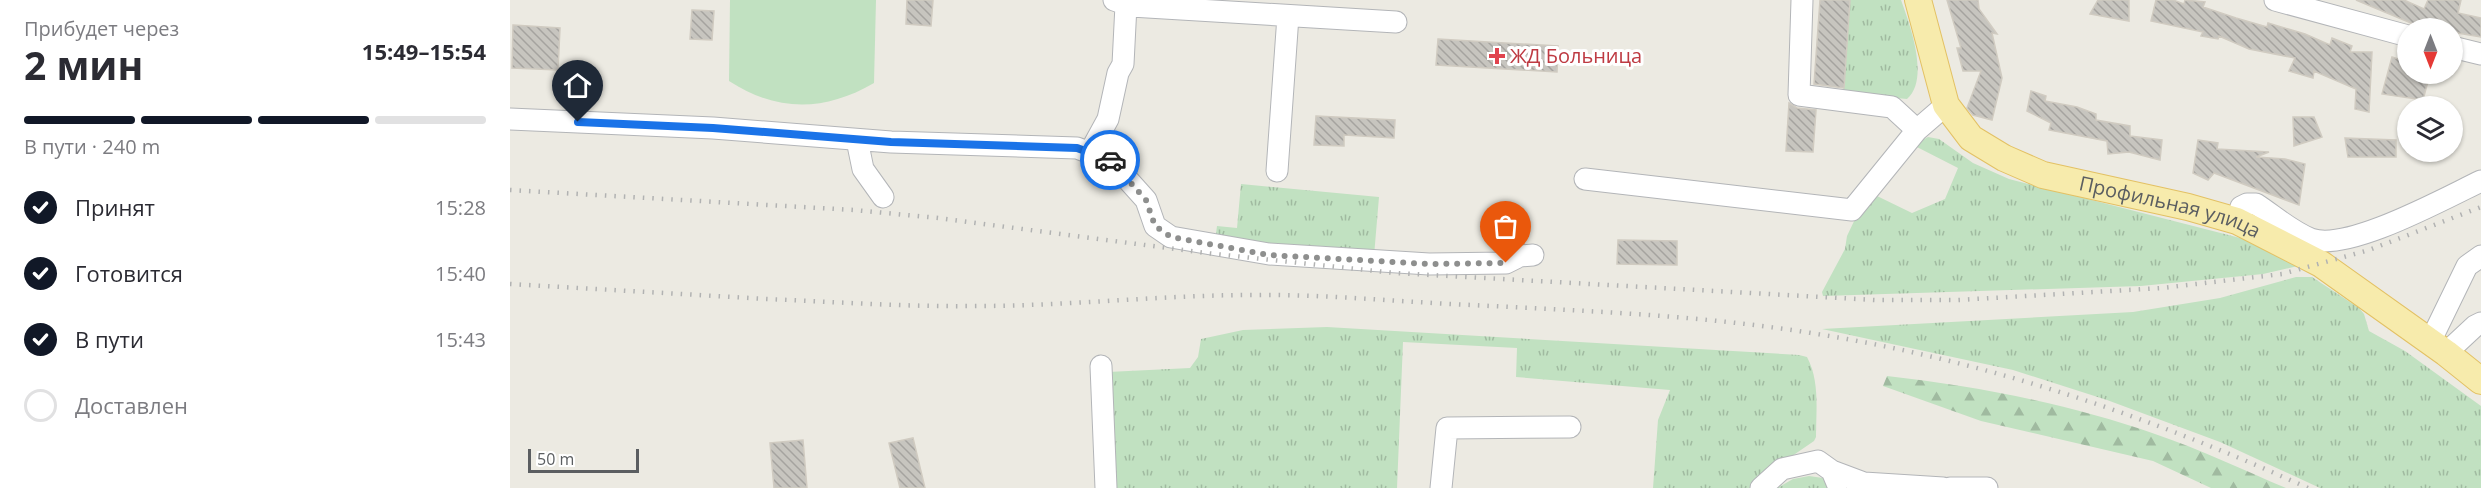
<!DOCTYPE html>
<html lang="ru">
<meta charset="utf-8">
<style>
:root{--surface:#fff;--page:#f7f7f7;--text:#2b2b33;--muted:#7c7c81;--line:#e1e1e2;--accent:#111827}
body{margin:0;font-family:"Open Sans",sans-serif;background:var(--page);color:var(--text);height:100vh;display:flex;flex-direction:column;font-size:22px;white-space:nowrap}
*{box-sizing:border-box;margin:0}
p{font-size:20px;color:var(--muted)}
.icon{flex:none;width:33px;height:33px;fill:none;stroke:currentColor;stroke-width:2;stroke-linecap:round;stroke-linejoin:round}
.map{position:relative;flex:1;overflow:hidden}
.panel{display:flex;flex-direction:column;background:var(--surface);width:510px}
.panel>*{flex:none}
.needle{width:39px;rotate:180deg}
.tools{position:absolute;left:1887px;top:18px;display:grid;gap:12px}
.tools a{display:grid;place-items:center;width:66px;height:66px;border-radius:50%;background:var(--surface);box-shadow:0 2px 4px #0004;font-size:30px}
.scale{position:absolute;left:18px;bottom:15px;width:111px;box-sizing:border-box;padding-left:6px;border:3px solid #5b5e61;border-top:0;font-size:16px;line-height:21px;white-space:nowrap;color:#5b5e61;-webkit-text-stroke:4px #fff;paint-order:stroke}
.pin{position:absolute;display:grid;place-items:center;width:51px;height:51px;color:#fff;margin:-62px -26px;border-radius:50% 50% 50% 0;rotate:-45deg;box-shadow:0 0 6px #0007}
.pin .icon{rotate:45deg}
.courier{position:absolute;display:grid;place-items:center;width:60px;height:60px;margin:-30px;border:4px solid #1a73e8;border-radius:50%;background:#fff;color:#222;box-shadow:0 2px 8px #0007}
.head em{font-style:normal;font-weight:700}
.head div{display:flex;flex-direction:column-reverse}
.head{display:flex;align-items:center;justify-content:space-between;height:102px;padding:0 24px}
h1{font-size:39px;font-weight:700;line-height:45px}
.bar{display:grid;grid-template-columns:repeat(4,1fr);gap:9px 6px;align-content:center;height:72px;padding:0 24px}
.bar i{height:8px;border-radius:4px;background:var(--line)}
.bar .active{background:var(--accent)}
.bar p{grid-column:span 4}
ol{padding:0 24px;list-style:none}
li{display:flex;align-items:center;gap:18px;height:66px}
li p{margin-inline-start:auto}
li .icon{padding:6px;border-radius:50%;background:var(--accent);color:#fff;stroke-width:4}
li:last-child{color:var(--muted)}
li i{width:33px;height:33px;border:3px solid var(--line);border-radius:50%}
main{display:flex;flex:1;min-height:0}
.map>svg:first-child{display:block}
.grass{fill:url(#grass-tufts)}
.forest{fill:url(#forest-firs)}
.pitch{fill:#c1e1c1}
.building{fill:url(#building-back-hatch);stroke:#d0cbc1;stroke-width:1.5}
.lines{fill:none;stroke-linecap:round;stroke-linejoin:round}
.minor-casing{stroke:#b3b5b8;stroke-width:23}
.major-casing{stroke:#e3c164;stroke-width:28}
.minor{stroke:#fff;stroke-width:21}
.major{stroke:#f7ebac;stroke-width:26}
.rail{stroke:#b1b2b2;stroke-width:4.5;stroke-dasharray:1.5 8;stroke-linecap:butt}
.done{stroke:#8e8f8e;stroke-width:6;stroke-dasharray:0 10.8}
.route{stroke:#1a73e8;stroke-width:8}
.health-dot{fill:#e0444e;stroke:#fff;stroke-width:2}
.labels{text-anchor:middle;stroke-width:6;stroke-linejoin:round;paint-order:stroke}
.health-label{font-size:20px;fill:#be3a42;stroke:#fff;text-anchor:start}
.street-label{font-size:20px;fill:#5b5e61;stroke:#fff}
</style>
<main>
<section class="panel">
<div class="head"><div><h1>2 мин</h1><p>Прибудет через</p></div><em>15:49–15:54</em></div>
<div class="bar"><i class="active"></i><i class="active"></i><i class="active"></i><i></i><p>В пути · 240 m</p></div>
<ol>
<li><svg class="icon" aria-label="check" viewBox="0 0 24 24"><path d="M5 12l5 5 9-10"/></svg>Принят<p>15:28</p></li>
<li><svg class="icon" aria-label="check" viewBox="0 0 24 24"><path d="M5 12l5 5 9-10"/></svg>Готовится<p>15:40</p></li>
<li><svg class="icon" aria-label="check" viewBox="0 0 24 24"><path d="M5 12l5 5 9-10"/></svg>В пути<p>15:43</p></li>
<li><i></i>Доставлен</li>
</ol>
</section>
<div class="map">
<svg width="1971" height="488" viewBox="0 0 1971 488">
<defs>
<pattern id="grass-tufts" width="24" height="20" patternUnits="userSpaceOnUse" patternTransform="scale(1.5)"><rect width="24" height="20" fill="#c1e1c1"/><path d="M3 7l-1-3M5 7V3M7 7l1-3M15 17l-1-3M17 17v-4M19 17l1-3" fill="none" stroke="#a0baa0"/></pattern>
<pattern id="forest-firs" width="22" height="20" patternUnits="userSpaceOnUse" patternTransform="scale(1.5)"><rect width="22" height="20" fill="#c1e1c1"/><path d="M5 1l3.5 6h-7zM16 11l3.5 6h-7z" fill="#a0baa0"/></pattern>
<pattern id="building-back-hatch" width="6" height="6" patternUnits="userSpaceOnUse" patternTransform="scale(1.5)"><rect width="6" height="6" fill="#c7c5bf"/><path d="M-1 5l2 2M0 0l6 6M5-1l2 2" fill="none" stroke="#a5a39f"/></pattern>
</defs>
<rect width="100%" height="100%" fill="#eceae2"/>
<!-- grass -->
<path class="grass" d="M1340 0H1391C1400 25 1420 79 1397 99L1333 93Z
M1418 137 1429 139 1463 163 1499 179 1738 240 1788 266 1753 274 1631 286 1313 296 1312 292 1335 249 1337 236 1346 217 1367 196 1402 213 1435 199 1448 168 1403 145Z
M731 184 869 197 864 256 705 241 707 226 727 228Z
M1786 277H1802L1849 308 1854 314 1859 331 1895 351 1971 406V488H1810L1710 442 1597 400 1503 370 1312 329 1623 312 1710 298Z
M817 327 1289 355 1297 357C1310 381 1306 411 1306 437L1304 441 1269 465 1247 488H1143L1148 420 1160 390 1006 377 1007 348 893 342 887 488H600L598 372 680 368 688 357 691 339 733 330Z
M1299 476 1313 478 1323 488H1267L1283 479Z"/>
<!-- forest -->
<path class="forest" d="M1377 376C1467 386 1559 404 1645 434 1690 449 1733 470 1776 488H1701L1643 461 1471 421 1373 386Z"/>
<!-- pitch -->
<path class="pitch" d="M220 0H366L364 83C314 112 267 112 219 81Z"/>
<!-- building -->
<path class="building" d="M397 0H423L421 26 396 24Z
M1310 0H1340L1334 88 1304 84Z
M1437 0H1468L1469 9 1487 34 1482 33 1492 78 1482 120 1463 115 1457 108 1471 71H1453L1447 48H1451Z
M1588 0H1619V21L1580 14Z
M1646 0H1663L1674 4 1675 0 1695 2 1693 7 1726 18 1757 27 1758 23 1795 34 1820 45 1822 38 1842 46 1840 52H1862L1859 112 1845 109 1846 89 1804 71 1803 78 1779 71 1785 58 1739 49 1709 36 1708 39 1691 36 1693 32 1641 21Z
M1846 0H1894L1914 9 1918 0H1951L1948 13 1971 18V37L1942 32V28L1908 26Z
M182 10 204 11 202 40 180 39Z
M3 25 50 28 48 70 2 68Z
M928 39 1048 46 1047 72 926 65Z
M1882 57 1898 62V74H1920L1913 100 1872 94Z
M55 90 80 91V107L55 106Z
M1521 91 1536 96 1535 101 1567 107 1586 114V120L1620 126V136L1652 140 1650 160 1619 152 1598 154 1597 141 1539 130 1541 123 1517 111Z
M1279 103 1287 108 1306 110 1303 152 1276 151Z
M806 116 885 120 884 138 834 135V146L804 145Z
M1783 117H1804L1812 137 1784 146Z
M1835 138 1886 140V157H1838Z
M1688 140 1708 143 1707 149 1759 152 1746 157 1775 159 1795 164 1789 205 1704 173 1698 180 1683 173Z
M1108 240 1167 241V265L1107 264Z
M403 438 415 488H390L379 443Z
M293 440 297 488H264L260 443Z"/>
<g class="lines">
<defs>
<path id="minor" d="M604 0 621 6 886 22
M1292 0 1289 95 1382 107 1407 130
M1765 0 1898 36
M1942 47 1971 54
M0 119 203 128 381 142 567 148 601 161 636 200 645 226 661 237 759 254 919 264 996 263 1010 256 1023 255
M347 140 353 169 373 197
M580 152 598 119 608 73 613 64 616 5
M767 171 778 16
M1075 179 1342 210 1407 130 1436 105
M1727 221 1731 207 1737 204H1746C1763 215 1782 232 1801 239 1838 252 1935 198 1971 181
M1920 342 1957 266 1971 256
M1936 353 1965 326 1971 323
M591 366 596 488
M1322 471 1354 483 1433 488
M931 488 937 428 1060 427
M1251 488 1272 469 1308 461 1322 471 1327 483
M1440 488H1477"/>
<g id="major">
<path id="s1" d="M1408 0 1436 105 1461 138 1494 158 1533 175 1678 207 1727 221 1811 264 1936 353 1971 381"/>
</g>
</defs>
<!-- minor casing -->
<use href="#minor" class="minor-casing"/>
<!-- major casing -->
<use href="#major" class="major-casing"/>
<!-- minor -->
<use href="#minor" class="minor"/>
<!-- major -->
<use href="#major" class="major"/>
<!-- rail -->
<path class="rail" d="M0 190 344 210 428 218 696 253 885 273 1365 300H1448L1652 288 1772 274 1859 250 1971 207
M0 284C86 289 171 294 257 299 327 302 397 307 467 306 559 306 651 295 742 295 815 294 889 302 962 305 1075 311 1189 315 1301 333 1474 360 1639 416 1798 488"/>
</g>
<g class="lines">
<!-- done -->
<path class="done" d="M600 160 636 200 645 226 661 237 759 255 919 264 996 263"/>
<!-- route -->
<path class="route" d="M68 122 203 128 381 142 567 148 600 160"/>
</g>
<!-- markers -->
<path class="health-dot" d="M984 47h6v6h6v6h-6v6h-6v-6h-6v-6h6z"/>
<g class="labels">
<!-- health labels -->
<g class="health-label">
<text x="1000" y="63">ЖД Больница</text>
</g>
<!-- street labels -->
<g class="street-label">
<text dy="7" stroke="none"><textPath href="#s1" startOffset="362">Профильная улица</textPath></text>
</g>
</g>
</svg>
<div class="tools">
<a><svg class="needle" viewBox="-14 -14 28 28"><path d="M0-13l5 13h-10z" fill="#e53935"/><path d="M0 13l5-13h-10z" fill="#7c7c81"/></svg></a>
<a><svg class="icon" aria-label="layers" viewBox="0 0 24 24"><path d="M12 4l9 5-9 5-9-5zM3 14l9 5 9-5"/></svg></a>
</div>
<div class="scale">50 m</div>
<div class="pin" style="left:996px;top:263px;background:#ea580c"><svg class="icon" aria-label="bag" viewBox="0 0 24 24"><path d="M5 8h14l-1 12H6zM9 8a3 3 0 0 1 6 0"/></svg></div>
<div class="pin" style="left:68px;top:122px;background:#1f2937"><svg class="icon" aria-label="home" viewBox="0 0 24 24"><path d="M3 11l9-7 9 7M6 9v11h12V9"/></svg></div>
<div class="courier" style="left:600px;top:160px"><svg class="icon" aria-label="car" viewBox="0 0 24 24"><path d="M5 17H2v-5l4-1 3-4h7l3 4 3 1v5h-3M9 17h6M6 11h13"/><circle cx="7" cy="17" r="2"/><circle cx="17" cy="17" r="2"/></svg></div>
</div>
</main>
